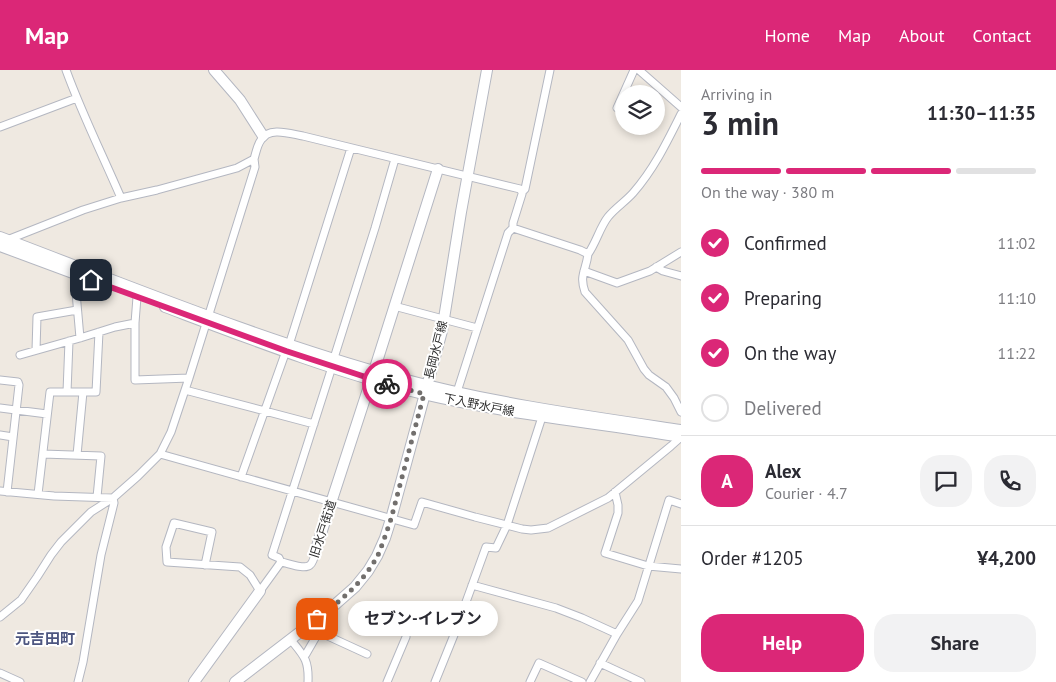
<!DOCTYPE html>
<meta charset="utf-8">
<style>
:root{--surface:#fff;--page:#f2f2f3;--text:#2b2b33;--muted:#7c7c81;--line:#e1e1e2;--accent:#db2777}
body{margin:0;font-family:"PT Sans","Noto Sans JP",sans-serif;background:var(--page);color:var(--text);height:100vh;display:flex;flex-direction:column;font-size:19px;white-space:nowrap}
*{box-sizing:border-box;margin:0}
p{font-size:16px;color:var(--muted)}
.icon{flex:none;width:28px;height:28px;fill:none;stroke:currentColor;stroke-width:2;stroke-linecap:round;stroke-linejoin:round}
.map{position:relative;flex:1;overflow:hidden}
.panel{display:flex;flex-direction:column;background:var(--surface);width:375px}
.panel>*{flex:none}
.buttons{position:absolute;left:615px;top:15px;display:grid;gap:10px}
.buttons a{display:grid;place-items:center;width:50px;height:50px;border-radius:50%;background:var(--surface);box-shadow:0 2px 8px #0003;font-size:25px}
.pin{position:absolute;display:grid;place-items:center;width:42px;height:42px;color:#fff;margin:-21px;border-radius:10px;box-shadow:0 2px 8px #0006}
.courier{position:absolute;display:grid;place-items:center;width:50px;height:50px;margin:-25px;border:4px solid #db2777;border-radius:50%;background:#fff;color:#222;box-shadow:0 1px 6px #0007}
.bubble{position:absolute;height:35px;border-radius:18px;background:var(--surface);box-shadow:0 2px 8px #0003;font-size:16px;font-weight:700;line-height:35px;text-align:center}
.headline em{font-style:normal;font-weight:700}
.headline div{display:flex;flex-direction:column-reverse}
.headline{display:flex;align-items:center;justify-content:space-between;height:85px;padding:0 20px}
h1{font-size:32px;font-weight:700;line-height:38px}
.bar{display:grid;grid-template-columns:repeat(4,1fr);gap:8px 5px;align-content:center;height:60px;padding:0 20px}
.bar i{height:6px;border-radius:4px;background:var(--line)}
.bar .on{background:var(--accent)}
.bar p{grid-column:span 4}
.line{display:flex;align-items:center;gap:12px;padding:0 20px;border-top:1px solid var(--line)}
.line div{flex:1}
.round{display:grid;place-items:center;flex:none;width:52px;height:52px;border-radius:20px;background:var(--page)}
ol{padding:0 20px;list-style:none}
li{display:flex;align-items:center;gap:15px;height:55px}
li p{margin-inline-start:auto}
li .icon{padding:5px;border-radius:50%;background:var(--accent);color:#fff;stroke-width:4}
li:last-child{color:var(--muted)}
li i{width:28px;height:28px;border:2px solid var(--line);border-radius:50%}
.cta{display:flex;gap:10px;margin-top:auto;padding:10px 20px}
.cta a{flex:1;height:58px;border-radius:20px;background:var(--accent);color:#fff;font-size:20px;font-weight:700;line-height:58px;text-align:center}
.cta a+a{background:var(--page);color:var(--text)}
header{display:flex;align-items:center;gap:30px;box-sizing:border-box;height:70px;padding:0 25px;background:var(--accent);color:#fff}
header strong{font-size:24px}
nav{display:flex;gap:28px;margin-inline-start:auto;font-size:18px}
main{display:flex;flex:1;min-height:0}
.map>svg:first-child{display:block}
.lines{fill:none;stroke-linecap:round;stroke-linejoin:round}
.street-casing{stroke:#b4b7c1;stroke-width:9}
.secondary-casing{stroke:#b4b7c1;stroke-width:12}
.street{stroke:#fff;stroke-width:7}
.secondary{stroke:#fff;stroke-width:10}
.done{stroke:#726f6d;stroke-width:5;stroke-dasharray:0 9}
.route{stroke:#db2777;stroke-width:6}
.labels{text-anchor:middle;stroke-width:4;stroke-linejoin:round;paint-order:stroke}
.street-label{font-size:12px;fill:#2e2e2e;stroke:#fff}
.quarter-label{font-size:15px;font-weight:bold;fill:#4d5680;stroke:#fff}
</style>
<header>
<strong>Map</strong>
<nav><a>Home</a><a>Map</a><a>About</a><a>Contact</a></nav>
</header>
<main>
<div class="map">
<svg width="681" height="612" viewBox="0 0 681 612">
<rect width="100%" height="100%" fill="#efe9e1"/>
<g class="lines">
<defs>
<path id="street" d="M66 0C82 44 103 86 121 128
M639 0 681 37
M617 38 634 0
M0 57 77 28
M522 122 525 119 550 0
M7 170 83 140 121 128 157 120 237 98 254 89C256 83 257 75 261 70 269 56 291 64 303 66L520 119 522 122V124L513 153V158L580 180 588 184C586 201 579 205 585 222L628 270 644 299 649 305 666 317 674 328 681 342
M588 184C596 173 600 157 608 147 615 138 625 132 633 123 654 99 667 72 681 44
M656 197 663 201 681 206
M584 201 617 213 650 201 681 182
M76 204 75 211 80 268
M137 227 135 253V310L189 308
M394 236 477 258
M289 275 351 78
M36 280 37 247 77 240
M20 285 80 268 115 257 135 253
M334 288 375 158 395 89
M0 310 18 312 19 315 7 422
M185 320 314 354
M67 322 69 271
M457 322 508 163 513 158
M0 338 47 344
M0 365 13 367
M43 384 101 386 97 427
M160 384 414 455 422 432 475 447 522 459 531 460 548 458 608 428 671 376 681 367
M77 385 83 322
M241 407 286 281
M0 421 54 426 113 428 114 433 101 485 83 592 78 612
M615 422 618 435V443L605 483 648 496 681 499
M38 424 50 322H96L99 262
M281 492 279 488 272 485 332 297
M205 495 212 462 174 453 166 477 167 492 240 497 250 505 260 521 281 492C288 493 305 500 310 495 314 492 315 484 316 479
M472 515 556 538 582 548 617 564
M0 547 21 530 37 507 51 485 61 472 91 442 113 428 138 406 160 384 171 362 189 308 255 97 254 89
M319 562 367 584
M291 570C304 586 309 590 308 612
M304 586 306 584 329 544 330 539
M600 593 641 612
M0 603 20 612
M387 612 406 567
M435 612 454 565 486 477 496 478 507 455 542 347
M530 612 539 593 582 612
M590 612 617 564 638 531 669 430 681 434"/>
<path id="secondary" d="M214 0 240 30 263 66
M0 167C132 217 263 271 399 308 491 333 586 346 681 360
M0 176 100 213
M165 237C250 269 335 302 423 324 487 339 552 348 617 357 639 360 660 364 681 367
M374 301 438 99
M316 479 371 310
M194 612 260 521
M235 612 330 539 355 517 368 501 377 486 385 468 391 449 442 261 461 142 487 0"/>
</defs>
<!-- street casing -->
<use href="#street" class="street-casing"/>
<!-- secondary casing -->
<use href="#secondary" class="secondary-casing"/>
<!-- street -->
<use href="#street" class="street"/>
<!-- secondary -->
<use href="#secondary" class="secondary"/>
</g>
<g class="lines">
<!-- done -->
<path class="done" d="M317 549C340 531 364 512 378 485 383 473 387 461 391 449L424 324 387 314"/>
<!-- route -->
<path class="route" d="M91 210 286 281 387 314"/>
</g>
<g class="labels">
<!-- street labels -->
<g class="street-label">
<text transform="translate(436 280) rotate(-76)" y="4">長岡水戸線</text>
<text transform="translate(479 335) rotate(11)" y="4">下入野水戸線</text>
<text transform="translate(323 459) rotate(-72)" y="4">旧水戸街道</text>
</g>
<!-- quarter labels -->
<g class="quarter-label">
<text x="45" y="574">元吉田町</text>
</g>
</g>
</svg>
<div class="buttons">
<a><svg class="icon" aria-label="layers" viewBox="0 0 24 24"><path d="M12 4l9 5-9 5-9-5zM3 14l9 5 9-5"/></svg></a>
</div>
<div class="pin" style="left:317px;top:549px;background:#ea580c"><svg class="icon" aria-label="bag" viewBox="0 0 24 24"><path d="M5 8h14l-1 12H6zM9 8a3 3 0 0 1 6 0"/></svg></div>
<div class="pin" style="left:91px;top:210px;background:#1f2937"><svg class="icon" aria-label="home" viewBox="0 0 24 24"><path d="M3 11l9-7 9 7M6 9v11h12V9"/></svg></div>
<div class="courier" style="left:387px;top:314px"><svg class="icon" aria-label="bike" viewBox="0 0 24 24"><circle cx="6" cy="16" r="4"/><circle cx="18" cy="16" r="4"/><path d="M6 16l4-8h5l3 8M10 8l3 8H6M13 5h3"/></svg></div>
<div class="bubble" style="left:348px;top:531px;width:150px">セブン-イレブン</div>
</div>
<section class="panel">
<div class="headline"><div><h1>3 min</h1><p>Arriving in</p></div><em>11:30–11:35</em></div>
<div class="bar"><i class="on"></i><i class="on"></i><i class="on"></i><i></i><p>On the way · 380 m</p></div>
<ol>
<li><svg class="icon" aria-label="check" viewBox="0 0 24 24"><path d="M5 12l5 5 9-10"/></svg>Confirmed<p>11:02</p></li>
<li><svg class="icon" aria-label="check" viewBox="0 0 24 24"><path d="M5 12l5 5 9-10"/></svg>Preparing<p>11:10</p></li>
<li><svg class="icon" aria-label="check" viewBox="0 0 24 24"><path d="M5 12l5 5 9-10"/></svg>On the way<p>11:22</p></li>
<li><i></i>Delivered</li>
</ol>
<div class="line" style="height:90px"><b class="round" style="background:var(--accent);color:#fff">A</b><div><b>Alex</b><p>Courier · 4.7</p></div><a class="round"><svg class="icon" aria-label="chat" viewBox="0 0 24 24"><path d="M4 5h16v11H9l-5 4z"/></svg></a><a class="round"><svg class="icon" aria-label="phone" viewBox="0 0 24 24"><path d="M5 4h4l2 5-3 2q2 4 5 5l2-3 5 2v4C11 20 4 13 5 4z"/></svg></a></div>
<div class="line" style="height:65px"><div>Order #1205</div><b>¥4,200</b></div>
<div class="cta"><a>Help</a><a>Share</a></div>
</section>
</main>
